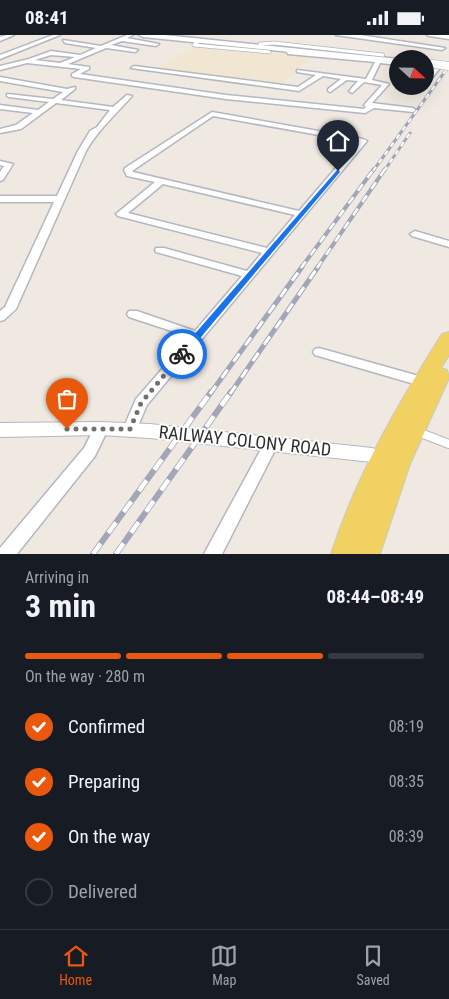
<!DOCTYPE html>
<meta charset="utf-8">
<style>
:root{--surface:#171b24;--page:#20242c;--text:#f1f3f6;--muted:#9ea1a6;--line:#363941;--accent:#ea580c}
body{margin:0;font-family:"Roboto Condensed",sans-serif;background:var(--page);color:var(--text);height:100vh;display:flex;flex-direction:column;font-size:19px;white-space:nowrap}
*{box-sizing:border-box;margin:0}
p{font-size:16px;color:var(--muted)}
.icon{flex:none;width:28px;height:28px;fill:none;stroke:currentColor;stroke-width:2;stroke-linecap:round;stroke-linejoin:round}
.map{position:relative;height:519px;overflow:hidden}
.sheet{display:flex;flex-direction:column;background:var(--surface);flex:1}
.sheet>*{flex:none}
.needle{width:32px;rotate:112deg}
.controls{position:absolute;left:389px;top:15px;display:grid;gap:10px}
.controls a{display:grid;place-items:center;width:45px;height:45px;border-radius:50%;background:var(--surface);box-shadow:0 5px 20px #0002;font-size:25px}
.pin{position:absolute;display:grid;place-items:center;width:42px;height:42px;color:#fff;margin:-51px -21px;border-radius:50% 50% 50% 0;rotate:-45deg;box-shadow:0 0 5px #0007}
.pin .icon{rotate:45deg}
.courier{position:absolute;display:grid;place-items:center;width:50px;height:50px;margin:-25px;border:4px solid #1a73e8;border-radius:50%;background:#fff;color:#222;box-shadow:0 1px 6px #0007}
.summary em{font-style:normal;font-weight:700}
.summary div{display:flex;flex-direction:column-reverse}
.summary{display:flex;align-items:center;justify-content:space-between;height:85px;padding:0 25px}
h1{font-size:32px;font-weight:700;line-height:38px}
.bar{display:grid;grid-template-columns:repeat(4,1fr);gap:8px 5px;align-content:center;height:60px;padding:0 25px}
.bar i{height:6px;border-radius:4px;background:var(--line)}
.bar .active{background:var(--accent)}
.bar p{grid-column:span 4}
ol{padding:0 25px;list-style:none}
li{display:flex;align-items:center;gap:15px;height:55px}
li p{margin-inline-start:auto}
li .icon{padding:5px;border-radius:50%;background:var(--accent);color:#fff;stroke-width:4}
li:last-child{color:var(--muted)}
li i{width:28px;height:28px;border:2px solid var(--line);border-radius:50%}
.status{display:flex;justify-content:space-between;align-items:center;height:35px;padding:0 25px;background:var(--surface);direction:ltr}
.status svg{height:14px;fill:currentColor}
.dock{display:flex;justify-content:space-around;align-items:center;height:70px;border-top:1px solid var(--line);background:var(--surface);font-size:14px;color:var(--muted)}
.dock a{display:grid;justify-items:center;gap:2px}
.dock .active{color:var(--accent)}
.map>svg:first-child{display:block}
.education{fill:#f0e6d1}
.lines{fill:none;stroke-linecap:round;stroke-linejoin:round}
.service-far1-casing{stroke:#b4b7c1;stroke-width:4.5}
.service-casing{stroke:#b4b7c1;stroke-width:10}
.minor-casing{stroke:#b4b7c1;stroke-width:3}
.tertiary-casing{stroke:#b4b7c1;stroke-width:2}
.secondary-casing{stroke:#b4b7c1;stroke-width:3}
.primary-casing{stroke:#c9c9c9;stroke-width:2}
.service-far1{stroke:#fff;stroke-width:3}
.service{stroke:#fff;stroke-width:8}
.minor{fill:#fff;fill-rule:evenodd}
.tertiary{fill:#fff;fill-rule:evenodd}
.secondary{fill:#fff;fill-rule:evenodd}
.primary{fill:#f2d163;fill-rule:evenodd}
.rail-far3-casing{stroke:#a3a6b8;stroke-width:3}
.rail-far2-casing{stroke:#a3a6b8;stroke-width:4}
.rail-far1-casing{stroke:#a3a6b8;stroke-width:5}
.rail-casing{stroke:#a3a6b8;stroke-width:6}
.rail-far3{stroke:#fff;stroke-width:2;stroke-dasharray:5;stroke-linecap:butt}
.rail-far2{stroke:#fff;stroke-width:2.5;stroke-dasharray:8;stroke-linecap:butt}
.rail-far1{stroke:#fff;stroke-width:3;stroke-dasharray:10;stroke-linecap:butt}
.rail{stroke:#fff;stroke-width:4.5;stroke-dasharray:13;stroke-linecap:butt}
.secondary-bridge-casing{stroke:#b4b7c1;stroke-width:9;stroke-linecap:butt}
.secondary-bridge{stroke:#fff;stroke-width:8}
.route{fill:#1a73e8}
.done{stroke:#726f6d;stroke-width:5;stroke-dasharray:0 9}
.labels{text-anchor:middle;stroke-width:4;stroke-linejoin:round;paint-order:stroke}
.near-street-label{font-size:18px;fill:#2e2e2e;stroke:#fff}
</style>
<div class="status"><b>08:41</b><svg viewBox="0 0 49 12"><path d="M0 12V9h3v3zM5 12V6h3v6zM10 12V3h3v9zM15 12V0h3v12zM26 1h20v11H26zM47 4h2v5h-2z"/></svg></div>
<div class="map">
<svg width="449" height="519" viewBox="0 0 449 519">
<rect width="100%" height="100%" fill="#efe9e1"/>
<!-- education -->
<path class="education" d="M202 8 316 20 277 51 151 36Z"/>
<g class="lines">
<defs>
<path id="service-far1" d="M200 5 194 10 269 17
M260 9 274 8 383 20"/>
<path id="service" d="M418 397 449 409"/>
<path id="minor" d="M7 0H14L0 6V2Z
M53 0H60L0 24V20Z
M127 0H133L127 3 159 9 156 11 122 6 111 10 138 15 135 17 106 13 68 29 89 32V34L80 39 226 60 364 74 366 72 364 70 365 69 382 50 364 47 352 58 349 56 358 46 347 45 330 57 328 56V54L341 44 323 41 299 56 131 33 134 31 298 52 316 40 297 37V35L366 44 375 27 288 19 286 16 398 26V30L380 28 372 45 389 49 372 68 413 73 416 75 413 77 374 73 365 78 226 64 74 42 72 41V39L81 34 27 28 0 35V31L29 24 51 16 80 20 96 13 65 8 63 5 101 11ZM51 20 75 22 60 28 35 25Z
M336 0H360L445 13 442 15Z
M427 0H449V4L429 1Z
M425 28 436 30 439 34 425 52 423 51H425V46L433 34 425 32Z
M0 42 67 54 75 52V54L61 65 113 72 127 60 132 61C116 79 98 95 86 116L16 274 4 285 0 286V276L5 272 54 167H0V161H57L78 116 90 96 97 92 110 75 56 68 21 94 0 98V94L16 90 33 78 0 74V70L38 75 49 67 9 62 7 61V59L53 64 63 57 0 46Z
M212 77 363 104 367 106 147 370 135 398 130 400 125 398 123 394 136 364 190 302 129 282 127 279 129 276H137L195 296 242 241 156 217 155 215 156 213H164L247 236 262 218 118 181 116 179 155 147 127 141 124 135 125 133ZM213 81 358 107 299 176 133 137 132 136ZM163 149 295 180 267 213 128 178Z
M0 126 13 129 3 145 0 146V137L4 131 0 130Z
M415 196 449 206V212L412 201 410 199Z
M319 313 433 345 435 348 433 351 428 353 315 320 313 317 315 314Z
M101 388 106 390 108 394 95 421 17 519H0V513L84 413 96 390Z
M271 403 276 405 278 409 222 519H204L266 405Z"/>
<path id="tertiary" d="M100 387 150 389 372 413 397 421 399 426 397 431 390 434 372 427 150 403 100 400 0 402V388Z"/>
<path id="secondary" d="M139 0H164L399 24 398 28 143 2Z"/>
<path id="primary" d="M449 297V320L441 333 447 335 449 343 410 429 380 519H331C357 439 398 369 442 299Z"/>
</defs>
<!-- service-far1 casing -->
<use href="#service-far1" class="service-far1-casing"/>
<!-- service casing -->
<use href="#service" class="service-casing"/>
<!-- minor casing -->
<use href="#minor" class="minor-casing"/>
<!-- tertiary casing -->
<use href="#tertiary" class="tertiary-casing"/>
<!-- secondary casing -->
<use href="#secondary" class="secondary-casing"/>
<!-- primary casing -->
<use href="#primary" class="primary-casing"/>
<!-- service-far1 -->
<use href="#service-far1" class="service-far1"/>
<!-- service -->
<use href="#service" class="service"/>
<!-- minor -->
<use href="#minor" class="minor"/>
<!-- tertiary -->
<use href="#tertiary" class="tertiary"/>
<!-- secondary -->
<use href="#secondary" class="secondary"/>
<!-- primary -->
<use href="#primary" class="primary"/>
<defs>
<path id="rail-far3" d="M373 136 449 31
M384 136 410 98"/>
<path id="rail-far2" d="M301 233 374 134
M317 233 385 134"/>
<path id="rail-far1" d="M210 359 302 232
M230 359 318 232"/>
<path id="rail" d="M93 519 211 357
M116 519 231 357"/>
</defs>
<!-- rail-far3 casing -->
<use href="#rail-far3" class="rail-far3-casing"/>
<!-- rail-far2 casing -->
<use href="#rail-far2" class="rail-far2-casing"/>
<!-- rail-far1 casing -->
<use href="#rail-far1" class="rail-far1-casing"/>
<!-- rail casing -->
<use href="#rail" class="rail-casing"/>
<!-- rail-far3 -->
<use href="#rail-far3" class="rail-far3"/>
<!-- rail-far2 -->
<use href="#rail-far2" class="rail-far2"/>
<!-- rail-far1 -->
<use href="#rail-far1" class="rail-far1"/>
<!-- rail -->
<use href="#rail" class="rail"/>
<defs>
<path id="secondary-bridge" d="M425 28 449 31"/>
</defs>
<!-- secondary-bridge casing -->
<use href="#secondary-bridge" class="secondary-bridge-casing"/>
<!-- secondary-bridge -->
<use href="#secondary-bridge" class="secondary-bridge"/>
</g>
<!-- route -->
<path class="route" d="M338 134 340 137 185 321H179V317Z"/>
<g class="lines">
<!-- done -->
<path class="done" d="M67 394H130L141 368 182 319"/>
</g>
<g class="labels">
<!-- near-street labels -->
<g class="near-street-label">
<text transform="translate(245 406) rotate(6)" y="6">RAILWAY COLONY ROAD</text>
</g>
</g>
</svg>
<div class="controls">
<a><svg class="needle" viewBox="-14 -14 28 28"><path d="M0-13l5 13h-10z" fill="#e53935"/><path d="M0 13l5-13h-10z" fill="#9ea1a6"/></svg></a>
</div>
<div class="pin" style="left:67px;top:394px;background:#ea580c"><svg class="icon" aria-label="bag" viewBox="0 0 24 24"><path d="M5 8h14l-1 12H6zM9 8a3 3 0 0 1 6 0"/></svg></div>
<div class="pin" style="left:338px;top:136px;background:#1f2937"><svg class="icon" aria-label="home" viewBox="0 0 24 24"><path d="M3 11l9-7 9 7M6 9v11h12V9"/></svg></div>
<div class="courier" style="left:182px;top:319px"><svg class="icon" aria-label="bike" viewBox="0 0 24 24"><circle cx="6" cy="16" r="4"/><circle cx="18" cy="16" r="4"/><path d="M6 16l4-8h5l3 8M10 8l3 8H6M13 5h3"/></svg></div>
</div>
<section class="sheet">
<div class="summary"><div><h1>3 min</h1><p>Arriving in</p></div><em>08:44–08:49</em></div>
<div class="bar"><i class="active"></i><i class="active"></i><i class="active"></i><i></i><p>On the way · 280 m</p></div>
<ol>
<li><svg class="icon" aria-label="check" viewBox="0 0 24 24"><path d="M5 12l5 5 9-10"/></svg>Confirmed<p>08:19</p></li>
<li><svg class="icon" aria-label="check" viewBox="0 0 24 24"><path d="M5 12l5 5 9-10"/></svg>Preparing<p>08:35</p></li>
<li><svg class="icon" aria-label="check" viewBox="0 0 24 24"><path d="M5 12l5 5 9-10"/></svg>On the way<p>08:39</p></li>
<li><i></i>Delivered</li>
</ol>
</section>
<nav class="dock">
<a class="active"><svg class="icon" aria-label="home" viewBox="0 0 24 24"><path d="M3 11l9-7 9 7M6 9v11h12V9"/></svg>Home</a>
<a><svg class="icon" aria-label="map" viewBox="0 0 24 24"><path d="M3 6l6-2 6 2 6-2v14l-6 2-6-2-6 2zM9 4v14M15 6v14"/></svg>Map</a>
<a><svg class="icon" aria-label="saved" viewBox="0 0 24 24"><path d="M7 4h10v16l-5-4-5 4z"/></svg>Saved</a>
</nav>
